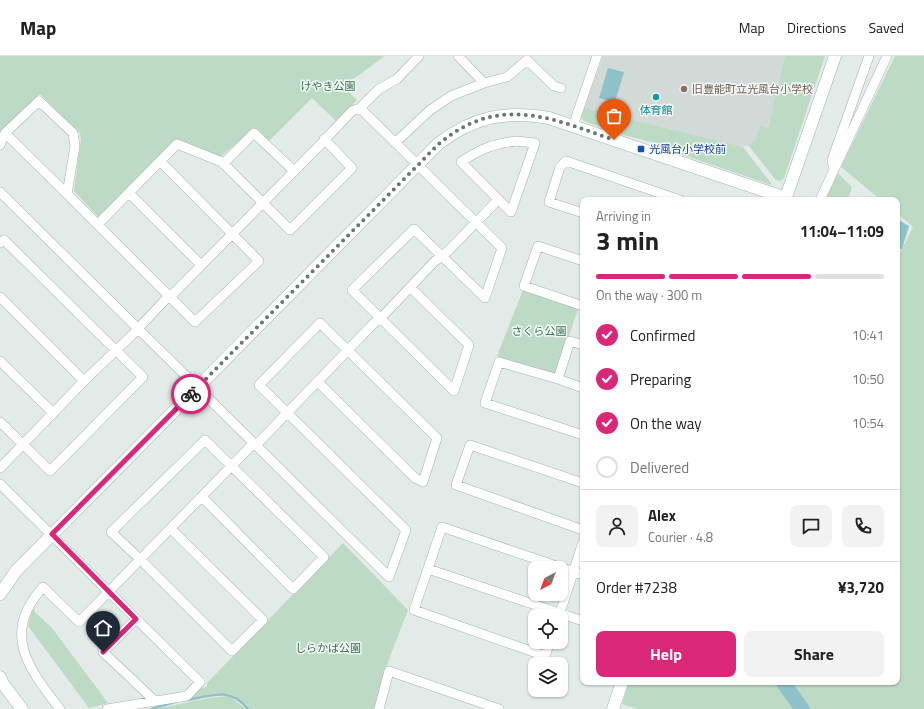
<!DOCTYPE html>
<meta charset="utf-8">
<style>
:root{--surface:#fff;--page:#f2f2f2;--text:#222;--muted:#767676;--line:#e0e0e0;--accent:#db2777}
body{margin:0;font-family:"Titillium Web","Noto Sans JP",sans-serif;background:var(--page);color:var(--text);height:100vh;display:flex;flex-direction:column;font-size:15px;white-space:nowrap}
*{box-sizing:border-box;margin:0}
p{font-size:13px;color:var(--muted)}
.icon{flex:none;width:22px;height:22px;fill:none;stroke:currentColor;stroke-width:2;stroke-linecap:round;stroke-linejoin:round}
.map{position:relative;flex:1;overflow:hidden}
.panel{position:absolute;left:580px;top:141px;width:320px;height:488px;display:flex;flex-direction:column;background:var(--surface);border-radius:8px;box-shadow:0 1px 3px #0004}
.panel>*{flex:none}
.needle{width:26px;rotate:221deg}
.tools{position:absolute;left:528px;top:505px;display:grid;gap:8px}
.tools a{display:grid;place-items:center;width:40px;height:40px;border-radius:8px;background:var(--surface);box-shadow:0 1px 3px #0004;font-size:20px}
.pin{position:absolute;display:grid;place-items:center;width:34px;height:34px;color:#fff;margin:-41px -17px;border-radius:50% 50% 50% 0;rotate:-45deg;box-shadow:0 0 4px #0007}
.pin .icon{rotate:45deg}
.courier{position:absolute;display:grid;place-items:center;width:40px;height:40px;margin:-20px;border:3px solid #db2777;border-radius:50%;background:#fff;color:#222;box-shadow:0 1px 5px #0007}
.head em{font-style:normal;font-weight:700}
.head div{display:flex;flex-direction:column-reverse}
.head{display:flex;align-items:center;justify-content:space-between;height:68px;padding:0 16px}
h1{font-size:26px;font-weight:700;line-height:30px}
.bar{display:grid;grid-template-columns:repeat(4,1fr);gap:6px 4px;align-content:center;height:48px;padding:0 16px}
.bar i{height:5px;border-radius:3px;background:var(--line)}
.bar .current{background:var(--accent)}
.bar p{grid-column:span 4}
.line{display:flex;align-items:center;gap:10px;padding:0 16px;border-top:1px solid var(--line)}
.line div{flex:1}
.round{display:grid;place-items:center;flex:none;width:42px;height:42px;border-radius:8px;background:var(--page)}
ol{padding:0 16px;list-style:none}
li{display:flex;align-items:center;gap:12px;height:44px}
li p{margin-inline-start:auto}
li .icon{padding:4px;border-radius:50%;background:var(--accent);color:#fff;stroke-width:4}
li:last-child{color:var(--muted)}
li i{width:22px;height:22px;border:2px solid var(--line);border-radius:50%}
.primary-button{display:flex;gap:8px;margin-top:auto;padding:8px 16px}
.primary-button a{flex:1;height:46px;border-radius:8px;background:var(--accent);color:#fff;font-size:16px;font-weight:700;line-height:46px;text-align:center}
.primary-button a+a{background:var(--page);color:var(--text)}
header{display:flex;align-items:center;gap:24px;box-sizing:border-box;height:56px;padding:0 20px;background:var(--surface);border-bottom:1px solid var(--line)}
header strong{font-size:19px}
nav{display:flex;gap:22px;margin-inline-start:auto;font-size:14px}
.map>svg:first-child{display:block}
.built{fill:#d1dad6}
.green{fill:#bddac5}
.water{fill:#90c1ca}
.lines{fill:none;stroke-linecap:round;stroke-linejoin:round}
.stream{stroke:#90c1ca;stroke-width:2.5}
.river{stroke:#90c1ca;stroke-width:15}
.street-casing{stroke:#a5b2ae;stroke-width:10}
.secondary-casing{stroke:#a2b5ae;stroke-width:13}
.street{stroke:#fff;stroke-width:9}
.secondary{stroke:#fff;stroke-width:12}
.done{stroke:#667873;stroke-width:4;stroke-dasharray:0 7.2}
.route{stroke:#db2777;stroke-width:5}
.education-dot{fill:#8d6e63;stroke:#f2f8f5;stroke-width:1.5}
.culture-dot{fill:#0f9aa8;stroke:#f2f8f5;stroke-width:1.5}
.transit-dot{fill:#1a4fb4;stroke:#f2f8f5;stroke-width:1.5}
.labels{text-anchor:middle;stroke-width:3;stroke-linejoin:round;paint-order:stroke}
.park-label{font-size:11px;fill:#336c49;stroke:#f2f8f5}
.education-label{font-size:11px;fill:#785e54;stroke:#f2f8f5;text-anchor:start}
.culture-label{font-size:11px;fill:#0d838f;stroke:#f2f8f5}
.transit-label{font-size:11px;fill:#164399;stroke:#f2f8f5;text-anchor:start}
</style>
<header>
<strong>Map</strong>
<nav><a>Map</a><a>Directions</a><a>Saved</a></nav>
</header>
<div class="map">
<svg width="924" height="653" viewBox="0 0 924 653">
<rect width="100%" height="100%" fill="#e2ebe7"/>
<!-- built -->
<path class="built" d="M603 0H785L768 72 749 89 741 91 584 52Z"/>
<!-- green -->
<path class="green" d="M0 0H385L352 24 354 26 347 34 357 44 336 65 312 42 269 85 255 72 220 101 177 83 99 162 74 135 81 83 80 77 40 38 1 75 0 79Z
M785 0H825L784 122 780 125 776 124 748 89 756 83 760 70 768 72Z
M895 0H924V653H638L622 648 629 626H897V200L899 199 913 171 897 157V144H881L841 111Z
M584 52 743 91 771 127V129L669 94 656 87 623 79 584 65 581 61Z
M839 118 852 131 848 144H823L834 119Z
M523 234 578 253 557 316 552 319 497 300Z
M343 487 408 554 388 606 374 653H249C233 630 214 637 191 642L199 633 207 631V627Z
M33 550 35 556 52 572 108 647 89 652 28 570Z
M229 640 246 653H156L209 642Z"/>
<!-- water -->
<path class="water" d="M608 12 624 16 615 46 599 42Z
M897 163 909 170 902 193H897Z"/>
<g class="lines">
<!-- stream -->
<path class="stream" d="M188 644C212 639 230 631 248 653
M152 653 175 646"/>
<!-- river -->
<path class="river" d="M783 626 802 653"/>
<defs>
<path id="street" d="M458 0 484 27
M360 52 379 33 397 23 419 0
M573 70 597 0
M5 77 67 138
M516 85 535 87 511 156 461 106C480 93 493 88 516 85Z
M395 87 429 55 451 40 484 27 507 21 527 4 554 30 561 32
M0 89 5 77 39 45 73 77 75 90 67 138 195 266 259 205 160 105
M223 108 254 77 294 115
M833 110 832 104 869 0
M0 136 389 521 406 474 259 329 320 267 437 382 423 426 415 422 318 326
M129 137 201 209
M820 144 887 0
M583 157 549 146 560 111 566 105 680 144
M98 168 177 88 222 106 290 174 352 112 324 83
M0 187 4 184 143 321 50 415 0 366
M583 205 538 190 524 230 583 250
M0 241 84 325
M583 289 570 285 558 323 583 332
M0 305 53 357
M558 323 499 306 485 347 583 379
M0 412 84 325 132 279 165 244 170 241 317 92 352 55 360 52 502 192 485 242 414 173 352 234 454 335 469 289 411 232
M583 427 470 389 456 429 583 474
M0 428 200 626 187 640 107 653
M171 473 263 564 232 595 141 504 111 476 205 384 324 501 293 533 203 442
M428 513 583 565
M559 560 583 486
M136 563 103 596 155 645
M550 586 545 600 414 554 442 471 583 519
M60 653C28 612 1 577 43 531L79 566 251 390 259 386 375 266 380 263 435 205 443 200 498 144
M379 653 389 615 499 653"/>
<path id="secondary" d="M785 144 835 0
M0 538 16 515 438 88C473 61 505 54 549 62L786 142
M0 621 3 628 22 653
M613 653 622 626"/>
</defs>
<!-- street casing -->
<use href="#street" class="street-casing"/>
<!-- secondary casing -->
<use href="#secondary" class="secondary-casing"/>
<!-- street -->
<use href="#street" class="street"/>
<!-- secondary -->
<use href="#secondary" class="secondary"/>
</g>
<g class="lines">
<!-- done -->
<path class="done" d="M191 338 418 109C428 99 437 88 449 80 505 40 557 64 614 84"/>
<!-- route -->
<path class="route" d="M103 596 136 563 52 478 191 338"/>
</g>
<!-- markers -->
<circle class="education-dot" cx="684" cy="33" r="4"/>
<circle class="culture-dot" cx="656" cy="41" r="4"/>
<rect class="transit-dot" x="637" y="89" width="8" height="8" rx="2"/>
<g class="labels">
<!-- park labels -->
<g class="park-label">
<text x="328" y="34">けやき公園</text>
<text x="539" y="279">さくら公園</text>
<text x="328" y="596">しらかば公園</text>
</g>
<!-- education labels -->
<g class="education-label">
<text x="692" y="37">旧豊能町立光風台小学校</text>
</g>
<!-- culture labels -->
<g class="culture-label">
<text x="656" y="58">体育館</text>
</g>
<!-- transit labels -->
<g class="transit-label">
<text x="649" y="97">光風台小学校前</text>
</g>
</g>
</svg>
<div class="tools">
<a><svg class="needle" viewBox="-14 -14 28 28"><path d="M0-13l5 13h-10z" fill="#e53935"/><path d="M0 13l5-13h-10z" fill="#767676"/></svg></a>
<a><svg class="icon" aria-label="locate" viewBox="0 0 24 24"><circle cx="12" cy="12" r="6"/><path d="M12 2v4M12 18v4M2 12h4M18 12h4"/></svg></a>
<a><svg class="icon" aria-label="layers" viewBox="0 0 24 24"><path d="M12 4l9 5-9 5-9-5zM3 14l9 5 9-5"/></svg></a>
</div>
<div class="pin" style="left:614px;top:84px;background:#ea580c"><svg class="icon" aria-label="bag" viewBox="0 0 24 24"><path d="M5 8h14l-1 12H6zM9 8a3 3 0 0 1 6 0"/></svg></div>
<div class="pin" style="left:103px;top:596px;background:#1f2937"><svg class="icon" aria-label="home" viewBox="0 0 24 24"><path d="M3 11l9-7 9 7M6 9v11h12V9"/></svg></div>
<div class="courier" style="left:191px;top:338px"><svg class="icon" aria-label="bike" viewBox="0 0 24 24"><circle cx="6" cy="16" r="4"/><circle cx="18" cy="16" r="4"/><path d="M6 16l4-8h5l3 8M10 8l3 8H6M13 5h3"/></svg></div>
<section class="panel">
<div class="head"><div><h1>3 min</h1><p>Arriving in</p></div><em>11:04–11:09</em></div>
<div class="bar"><i class="current"></i><i class="current"></i><i class="current"></i><i></i><p>On the way · 300 m</p></div>
<ol>
<li><svg class="icon" aria-label="check" viewBox="0 0 24 24"><path d="M5 12l5 5 9-10"/></svg>Confirmed<p>10:41</p></li>
<li><svg class="icon" aria-label="check" viewBox="0 0 24 24"><path d="M5 12l5 5 9-10"/></svg>Preparing<p>10:50</p></li>
<li><svg class="icon" aria-label="check" viewBox="0 0 24 24"><path d="M5 12l5 5 9-10"/></svg>On the way<p>10:54</p></li>
<li><i></i>Delivered</li>
</ol>
<div class="line" style="height:72px"><a class="round"><svg class="icon" aria-label="person" viewBox="0 0 24 24"><circle cx="12" cy="8" r="4"/><path d="M4 21q1-7 8-7t8 7"/></svg></a><div><b>Alex</b><p>Courier · 4.8</p></div><a class="round"><svg class="icon" aria-label="chat" viewBox="0 0 24 24"><path d="M4 5h16v11H9l-5 4z"/></svg></a><a class="round"><svg class="icon" aria-label="phone" viewBox="0 0 24 24"><path d="M5 4h4l2 5-3 2q2 4 5 5l2-3 5 2v4C11 20 4 13 5 4z"/></svg></a></div>
<div class="line" style="height:52px"><div>Order #7238</div><b>¥3,720</b></div>
<div class="primary-button"><a>Help</a><a>Share</a></div>
</section>
</div>
